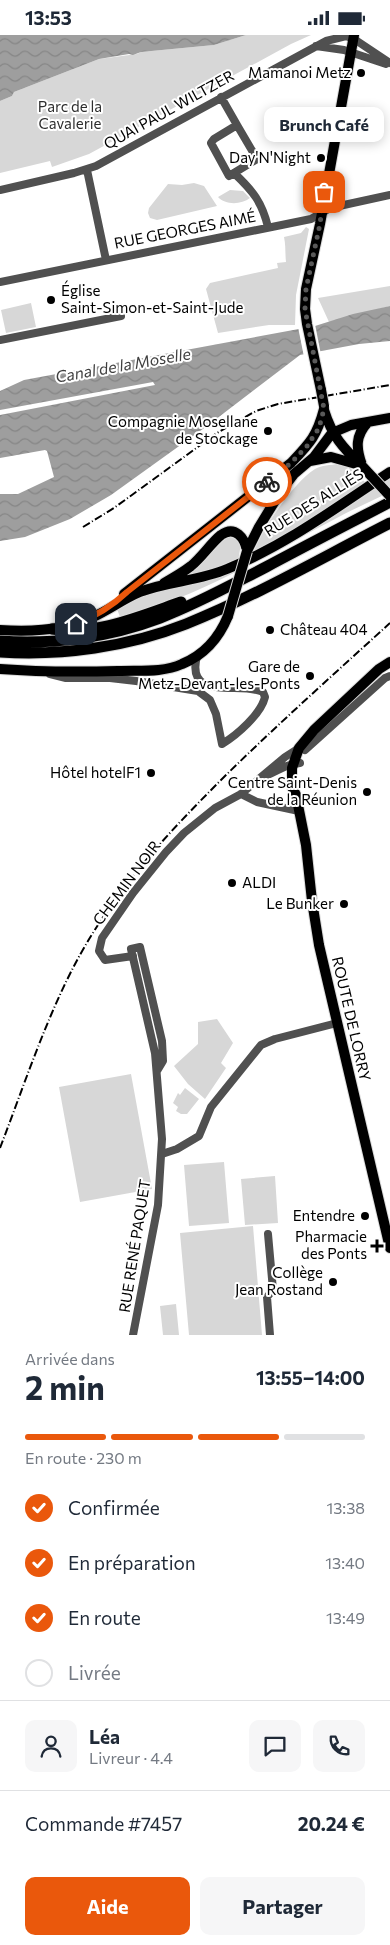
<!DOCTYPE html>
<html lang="fr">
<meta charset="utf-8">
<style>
:root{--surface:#fff;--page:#f6f6f7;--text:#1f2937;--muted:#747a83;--line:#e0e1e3;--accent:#ea580c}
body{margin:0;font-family:Commissioner,sans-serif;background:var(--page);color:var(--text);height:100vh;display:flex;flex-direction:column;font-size:19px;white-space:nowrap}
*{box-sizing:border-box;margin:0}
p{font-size:16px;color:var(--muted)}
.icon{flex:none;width:28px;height:28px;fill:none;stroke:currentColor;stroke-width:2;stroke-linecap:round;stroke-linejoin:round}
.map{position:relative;height:1300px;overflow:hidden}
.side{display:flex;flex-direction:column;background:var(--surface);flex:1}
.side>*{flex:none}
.pin{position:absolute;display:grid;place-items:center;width:42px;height:42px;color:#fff;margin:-21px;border-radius:10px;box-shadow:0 2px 8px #0006}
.courier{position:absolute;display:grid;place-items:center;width:50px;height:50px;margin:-25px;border:4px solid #ea580c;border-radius:50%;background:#fff;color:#222;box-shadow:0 1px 6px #0007}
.bubble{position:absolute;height:35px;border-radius:10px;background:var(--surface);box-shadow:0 2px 12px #0003;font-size:16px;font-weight:700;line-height:35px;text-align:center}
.head em{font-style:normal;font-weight:700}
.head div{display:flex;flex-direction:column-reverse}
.head{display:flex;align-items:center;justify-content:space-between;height:85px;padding:0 25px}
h1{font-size:32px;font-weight:700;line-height:38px}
.bar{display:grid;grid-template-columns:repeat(4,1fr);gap:8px 5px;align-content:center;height:60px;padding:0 25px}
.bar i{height:6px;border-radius:4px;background:var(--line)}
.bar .current{background:var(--accent)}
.bar p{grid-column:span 4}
.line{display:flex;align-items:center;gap:12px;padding:0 25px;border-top:1px solid var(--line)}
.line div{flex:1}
.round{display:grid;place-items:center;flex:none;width:52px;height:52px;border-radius:10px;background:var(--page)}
ol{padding:0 25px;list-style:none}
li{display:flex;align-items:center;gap:15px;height:55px}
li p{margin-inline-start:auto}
li .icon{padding:5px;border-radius:50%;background:var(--accent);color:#fff;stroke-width:4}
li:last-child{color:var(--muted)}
li i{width:28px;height:28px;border:2px solid var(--line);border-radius:50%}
.button{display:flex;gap:10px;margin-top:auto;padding:10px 25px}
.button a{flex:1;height:58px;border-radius:10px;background:var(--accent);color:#fff;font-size:20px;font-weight:700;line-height:58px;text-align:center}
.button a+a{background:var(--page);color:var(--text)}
.status{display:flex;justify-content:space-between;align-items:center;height:35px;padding:0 25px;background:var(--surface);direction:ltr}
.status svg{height:14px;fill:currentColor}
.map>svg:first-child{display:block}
.green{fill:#d7d7d7}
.water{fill:url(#water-waves)}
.pier{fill:#fff}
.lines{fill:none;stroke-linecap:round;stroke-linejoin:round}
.major-casing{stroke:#dbdbdb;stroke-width:12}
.highway-casing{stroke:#dbdbdb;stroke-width:13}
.minor{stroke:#505050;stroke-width:8}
.major{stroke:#000;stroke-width:10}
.highway{stroke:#000;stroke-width:11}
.rail{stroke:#000;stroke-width:2;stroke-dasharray:8 2.5 1 2.5;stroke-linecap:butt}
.major-bridge-casing{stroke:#dbdbdb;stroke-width:12;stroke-linecap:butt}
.major-bridge{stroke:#000;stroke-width:10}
.done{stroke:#595959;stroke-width:5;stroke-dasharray:0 9}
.route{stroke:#ea580c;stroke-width:6}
.poi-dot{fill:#000;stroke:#fff;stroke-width:2}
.labels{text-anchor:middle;stroke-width:4;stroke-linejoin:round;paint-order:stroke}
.poi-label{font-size:15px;fill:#000;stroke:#fff;text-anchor:end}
.park-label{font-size:15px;fill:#2e2e2e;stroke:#fff}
.street-label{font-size:15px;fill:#000;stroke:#fff}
.water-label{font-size:16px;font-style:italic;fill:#3f3f3f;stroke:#fff}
</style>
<div class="status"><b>13:53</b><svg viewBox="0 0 49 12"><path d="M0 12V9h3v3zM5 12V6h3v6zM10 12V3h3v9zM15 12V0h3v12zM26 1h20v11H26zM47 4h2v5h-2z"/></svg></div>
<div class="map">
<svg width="390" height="1300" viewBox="0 0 390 1300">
<defs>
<pattern id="water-waves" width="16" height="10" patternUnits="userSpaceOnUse" patternTransform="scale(1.25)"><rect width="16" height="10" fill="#9e9e9e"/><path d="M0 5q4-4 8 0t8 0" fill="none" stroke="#868686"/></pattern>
</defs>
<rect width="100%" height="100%" fill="#fff"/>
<!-- green -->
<path class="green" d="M246 0H311L291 9 89 119 52 132 50 126 0 138V66L12 61 14 57 99 24 137 19 141 17 214 10Z
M194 148 204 151 217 171 157 185 150 183 148 178 149 173 168 149 182 150Z
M230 155 243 156 250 163C241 170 225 170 218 162Z
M306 192 309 194 296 260 295 290H269L218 298 206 254 210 248 278 233 277 228 286 227C285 219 286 211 284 202L301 198Z
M390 251V271L329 287 318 263Z
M31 268 36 292 6 298 1 275Z
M338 429 350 433 367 449 288 500 253 519C261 495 294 447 315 434 322 430 330 430 338 429Z
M390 441V457C372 466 353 474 335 484 264 521 198 563 120 582L117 574 149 558 213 541Z
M230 502 239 505 241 509 238 526 174 545C183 540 191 535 199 529 210 522 219 505 230 502Z
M217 984 233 1008 221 1028 226 1033 205 1064 188 1049 174 1031 198 1009V987Z
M131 1039 152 1154 80 1167 59 1052Z
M185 1053 199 1064 187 1079H181L176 1076 178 1072 173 1068 178 1058 180 1060Z
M224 1127 229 1188 189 1191 184 1130Z
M275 1141 278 1188 245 1190 241 1144Z
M253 1191 262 1300H189L180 1198Z
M176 1269 179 1300H163L160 1271Z"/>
<!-- water -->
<path class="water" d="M0 0H246L214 10 141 17 133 20 129 19 99 24 14 57 12 61 0 66Z
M390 271V306L359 309 300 320 207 391 111 460 70 484 25 502 0 506V459H18L54 442 47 416 45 415 0 423V380L155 350 153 347 0 375V356L24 345 315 291 353 279Z"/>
<!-- pier -->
<path class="pier" d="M315 289 321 320 304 322 298 292Z"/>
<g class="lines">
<defs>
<path id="major" d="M321 355 307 289 305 274 306 254 320 189 354 0
M324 375C332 401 343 413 362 431
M310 426 331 422 356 429
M362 430C356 413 355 401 368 387
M247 516 259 492 281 456 294 439 314 422 332 398 351 390 390 383
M164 548C173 543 182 538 191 531 202 522 211 508 221 500 235 490 245 503 247 516
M124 559 291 428C310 408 317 401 324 374
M0 595C31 597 65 596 93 582 109 575 123 564 140 557 168 546 199 546 227 534 286 510 337 472 390 437
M390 627 379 634 314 695 299 713 292 733V752L296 760 306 810 312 866 319 910 390 1213
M0 634C39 637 79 637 118 636 139 635 162 638 182 629 204 620 219 603 228 581"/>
<path id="highway" d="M52 594C95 601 141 581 181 567
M0 606C53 610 110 602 160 583 197 569 231 550 266 532 307 510 348 489 390 467
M0 617C62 621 128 612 186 589 256 561 323 522 390 488"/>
</defs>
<!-- major casing -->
<use href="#major" class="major-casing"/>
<!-- highway casing -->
<use href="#highway" class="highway-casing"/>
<!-- minor -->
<path class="minor" d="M316 11 344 15 386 29
M221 62 237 90
M237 90 257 124 229 141 211 108 214 104Z
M87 135 106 225
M234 138C253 156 262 167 268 192
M0 155 74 138 96 131 326 6 346 1 354 4 390 28
M0 247 311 184 330 173 390 160
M0 305 121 281
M50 639 66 643H110L136 646 198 656 210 665 216 679 222 709C237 700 261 679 265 662L263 657C240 646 185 667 197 621
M305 715 385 643 390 641
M265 741C280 735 283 730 300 728
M241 759 257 767 299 776
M133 921 105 925 99 916 102 903 133 858 166 817 184 798 215 773 241 759 285 722 299 713
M162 1119 177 1114 199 1101 211 1072 261 1010 275 1004 337 988
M268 1199 273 1255 267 1262 270 1300
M133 1300 158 1170 162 1104 155 1018 131 914 140 912 162 1006 163 1026 157 1036"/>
<!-- major -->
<use href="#major" class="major"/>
<!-- highway -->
<use href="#highway" class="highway"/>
<!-- rail -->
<path class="rail" d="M83 492 114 473 217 398 256 376 278 369 390 350
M0 1113C27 1043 52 964 91 901 130 838 172 794 224 742 278 689 334 639 390 588"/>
<defs>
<path id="major-bridge" d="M321 355 324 371
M362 431 390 461
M228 581 247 516"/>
</defs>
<!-- major-bridge casing -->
<use href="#major-bridge" class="major-bridge-casing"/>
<!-- major-bridge -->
<use href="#major-bridge" class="major-bridge"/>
</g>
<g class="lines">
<!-- done -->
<path class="done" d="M267 447 291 428 307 411 319 393 324 374 305 274 306 254 320 189 324 157"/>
<!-- route -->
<path class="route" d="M76 589C96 581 111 572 127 557L267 447"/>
</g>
<!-- markers -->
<g class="poi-dot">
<circle cx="361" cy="38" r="5"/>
<circle cx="321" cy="123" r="5"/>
<circle cx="51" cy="265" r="5"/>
<circle cx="268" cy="396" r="5"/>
<circle cx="270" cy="595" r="5"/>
<circle cx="310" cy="641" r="5"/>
<circle cx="151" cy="738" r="5"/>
<circle cx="367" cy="757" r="5"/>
<circle cx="232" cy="848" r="5"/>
<circle cx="344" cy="869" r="5"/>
<circle cx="365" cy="1181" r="5"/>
<path d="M374.5 1203.5h5v5h5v5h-5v5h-5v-5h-5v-5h5z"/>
<circle cx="333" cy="1247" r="5"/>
</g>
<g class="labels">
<!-- poi labels -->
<g class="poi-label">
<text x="351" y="43">Mamanoi Metz</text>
<text x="311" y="128">Day'N'Night</text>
<text x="61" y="261" text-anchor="start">Église<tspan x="61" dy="17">Saint-Simon-et-Saint-Jude</tspan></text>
<text x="258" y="392">Compagnie Mosellane<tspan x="258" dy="17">de Stockage</tspan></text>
<text x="280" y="600" text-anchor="start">Château 404</text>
<text x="300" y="637">Gare de<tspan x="300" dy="17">Metz-Devant-les-Ponts</tspan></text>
<text x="141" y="743">Hôtel hotelF1</text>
<text x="357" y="753">Centre Saint-Denis<tspan x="357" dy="17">de la Réunion</tspan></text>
<text x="242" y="853" text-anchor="start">ALDI</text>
<text x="334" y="874">Le Bunker</text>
<text x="355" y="1186">Entendre</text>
<text x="367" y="1207">Pharmacie<tspan x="367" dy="17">des Ponts</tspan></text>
<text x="323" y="1243">Collège<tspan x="323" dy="17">Jean Rostand</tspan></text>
</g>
<!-- park labels -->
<g class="park-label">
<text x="70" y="77">Parc de la<tspan x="70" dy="17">Cavalerie</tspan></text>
</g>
<!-- street labels -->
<g class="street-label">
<text transform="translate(169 75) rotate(-29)" y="5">QUAI PAUL WILTZER</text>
<text transform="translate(185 195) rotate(-11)" y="5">RUE GEORGES AIMÉ</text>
<text transform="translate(314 468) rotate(-32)" y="5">RUE DES ALLIÉS</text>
<text transform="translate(127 848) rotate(-53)" y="5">CHEMIN NOIR</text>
<text transform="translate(351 984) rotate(77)" y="5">ROUTE DE LORRY</text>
<text transform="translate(135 1211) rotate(-81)" y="5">RUE RENÉ PAQUET</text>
</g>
<!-- water labels -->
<g class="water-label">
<text transform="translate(123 330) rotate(-10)" y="6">Canal de la Moselle</text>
</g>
</g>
</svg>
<div class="pin" style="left:324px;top:157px;background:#ea580c"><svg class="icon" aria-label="bag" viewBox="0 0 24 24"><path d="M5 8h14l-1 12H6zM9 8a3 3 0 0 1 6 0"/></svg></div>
<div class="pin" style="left:76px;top:589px;background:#1f2937"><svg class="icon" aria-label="home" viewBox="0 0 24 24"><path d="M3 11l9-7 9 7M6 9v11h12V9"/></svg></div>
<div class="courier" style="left:267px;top:447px"><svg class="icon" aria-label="bike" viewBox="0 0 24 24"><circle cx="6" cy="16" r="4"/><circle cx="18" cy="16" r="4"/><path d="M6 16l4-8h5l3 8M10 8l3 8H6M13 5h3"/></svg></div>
<div class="bubble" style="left:264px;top:72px;width:120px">Brunch Café</div>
</div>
<section class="side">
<div class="head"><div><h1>2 min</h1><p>Arrivée dans</p></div><em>13:55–14:00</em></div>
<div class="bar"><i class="current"></i><i class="current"></i><i class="current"></i><i></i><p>En route · 230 m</p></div>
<ol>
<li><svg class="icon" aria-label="check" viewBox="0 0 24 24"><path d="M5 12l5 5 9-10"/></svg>Confirmée<p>13:38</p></li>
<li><svg class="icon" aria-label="check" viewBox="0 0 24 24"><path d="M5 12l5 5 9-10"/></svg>En préparation<p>13:40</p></li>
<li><svg class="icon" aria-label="check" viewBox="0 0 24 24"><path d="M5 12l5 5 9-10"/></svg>En route<p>13:49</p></li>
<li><i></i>Livrée</li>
</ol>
<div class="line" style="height:90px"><a class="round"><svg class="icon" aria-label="person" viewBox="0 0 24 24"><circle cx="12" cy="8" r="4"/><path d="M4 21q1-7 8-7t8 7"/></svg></a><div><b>Léa</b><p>Livreur · 4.4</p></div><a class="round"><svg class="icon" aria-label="chat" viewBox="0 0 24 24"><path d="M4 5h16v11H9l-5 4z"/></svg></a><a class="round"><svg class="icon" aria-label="phone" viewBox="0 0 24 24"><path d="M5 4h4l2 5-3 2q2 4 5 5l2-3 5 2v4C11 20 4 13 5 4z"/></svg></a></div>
<div class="line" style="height:65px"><div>Commande #7457</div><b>20.24 €</b></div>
<div class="button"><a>Aide</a><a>Partager</a></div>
</section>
